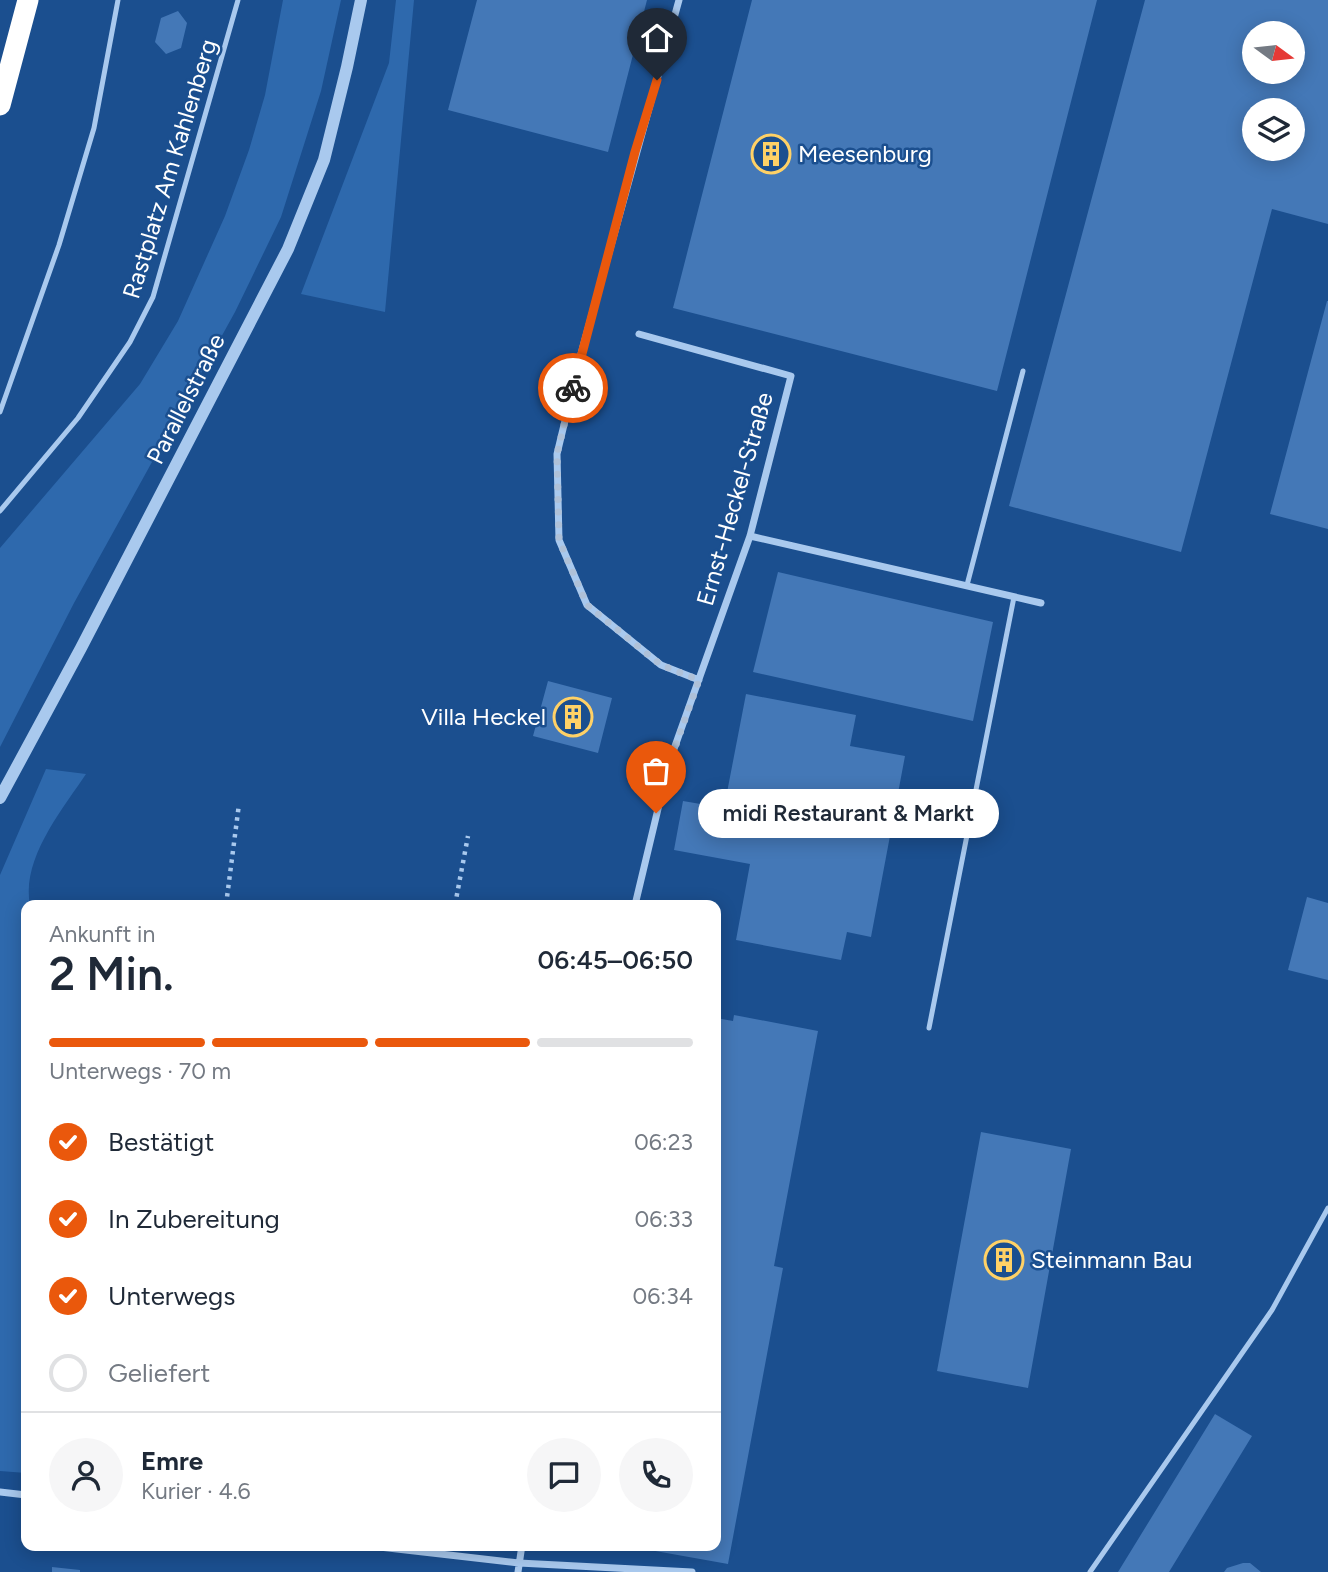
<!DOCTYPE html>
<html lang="de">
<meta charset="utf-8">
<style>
:root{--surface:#fff;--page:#f6f6f7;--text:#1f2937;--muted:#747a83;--line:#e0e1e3;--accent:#ea580c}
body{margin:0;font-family:Figtree,sans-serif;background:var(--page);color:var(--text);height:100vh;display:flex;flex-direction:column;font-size:26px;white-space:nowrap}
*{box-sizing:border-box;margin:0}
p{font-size:23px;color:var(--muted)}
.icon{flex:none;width:38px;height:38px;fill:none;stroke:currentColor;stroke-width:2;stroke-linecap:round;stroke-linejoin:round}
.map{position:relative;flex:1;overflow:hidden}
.sheet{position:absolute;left:21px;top:900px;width:700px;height:651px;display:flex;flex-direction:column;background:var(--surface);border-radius:14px;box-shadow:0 4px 18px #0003}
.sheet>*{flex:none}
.needle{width:46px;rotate:105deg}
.fabs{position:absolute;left:1242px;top:21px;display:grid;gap:14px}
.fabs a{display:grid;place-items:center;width:63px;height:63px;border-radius:50%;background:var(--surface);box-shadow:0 4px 18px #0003;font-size:35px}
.pin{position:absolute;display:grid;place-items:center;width:60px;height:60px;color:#fff;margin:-72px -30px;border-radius:50% 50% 50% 0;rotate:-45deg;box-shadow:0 0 7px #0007}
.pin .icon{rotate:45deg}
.courier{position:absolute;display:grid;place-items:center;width:70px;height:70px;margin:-35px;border:5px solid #ea580c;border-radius:50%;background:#fff;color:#222;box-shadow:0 2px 9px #0007}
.bubble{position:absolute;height:49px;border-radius:24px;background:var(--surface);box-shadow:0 4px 18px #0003;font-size:23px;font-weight:600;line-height:49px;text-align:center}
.overview em{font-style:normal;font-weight:600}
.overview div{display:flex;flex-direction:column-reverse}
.overview{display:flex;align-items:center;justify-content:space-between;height:119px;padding:0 28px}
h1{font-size:46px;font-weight:600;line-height:52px}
.bar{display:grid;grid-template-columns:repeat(4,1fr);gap:10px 7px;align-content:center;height:84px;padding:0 28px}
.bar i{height:9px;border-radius:5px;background:var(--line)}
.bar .on{background:var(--accent)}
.bar p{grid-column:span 4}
.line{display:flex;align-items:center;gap:18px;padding:0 28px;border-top:2px solid var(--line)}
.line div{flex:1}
.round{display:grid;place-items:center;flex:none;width:74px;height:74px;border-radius:37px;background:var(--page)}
ol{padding:0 28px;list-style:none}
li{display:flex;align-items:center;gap:21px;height:77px}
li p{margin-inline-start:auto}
li .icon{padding:7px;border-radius:50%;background:var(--accent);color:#fff;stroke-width:4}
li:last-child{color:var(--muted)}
li i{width:38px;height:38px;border:4px solid var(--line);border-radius:50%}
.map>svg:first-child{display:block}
.green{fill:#2e69ad}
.building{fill:#4478b7;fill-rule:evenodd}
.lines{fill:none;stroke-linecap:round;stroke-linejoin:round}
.path{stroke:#a9c9ee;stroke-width:4.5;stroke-dasharray:3.5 5;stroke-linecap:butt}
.service{stroke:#a9c9ee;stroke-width:5}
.minor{stroke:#a9c9ee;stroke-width:7}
.tertiary{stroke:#a9c9ee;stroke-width:12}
.motorway{stroke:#fff;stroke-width:21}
.done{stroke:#afc1d8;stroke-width:7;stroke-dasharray:0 12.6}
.route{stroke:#ea580c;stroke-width:9}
.labels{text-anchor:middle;stroke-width:5;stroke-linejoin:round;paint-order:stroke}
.poi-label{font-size:24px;fill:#fff;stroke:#1b4f8f;text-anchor:start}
.street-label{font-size:24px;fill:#fff;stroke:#1b4f8f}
</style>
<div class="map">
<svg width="1328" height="1572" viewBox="0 0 1328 1572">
<rect width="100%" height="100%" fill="#1b4f8f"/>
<!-- green -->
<path class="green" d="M283 0H341L321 91 281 217 235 312 74 603 0 747V548L140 384 178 321 225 216 249 150 265 95Z
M396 0H414L385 312 301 294 389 63Z
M46 769 86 774C62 810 21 859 30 905H26V1473L0 1471V875Z"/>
<!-- building -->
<path class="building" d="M477 0H647L608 152 448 110Z
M752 0H1097L997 391 673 308Z
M1145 0H1328V224L1272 209 1181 552 1009 506ZM1255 33H1293V72H1255ZM1255 110H1293V149H1255Z
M178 11 187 23 181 48 166 54 155 42 161 18Z
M1327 301H1328V529L1270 514Z
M778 572 993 622 973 721 753 672Z
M548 681 612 698 598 753 533 736Z
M746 694 856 715 850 746 905 756 871 937 847 932 841 960 736 940 750 864 674 850 683 801 724 808Z
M1307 897 1328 903V980L1288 970Z
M734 1015 818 1031 774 1266 783 1268 728 1564 633 1547 716 1545V1018L733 1021Z
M981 1132 1071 1149 1028 1388 937 1371Z
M1215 1414 1252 1436 1169 1572H1118Z
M1243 1563H1250L1261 1572H1224L1227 1568Z
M52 1567 80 1570V1572H52Z"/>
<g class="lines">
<!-- path -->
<path class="path" d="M226 905 239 804
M455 905 468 836"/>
<!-- service -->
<path class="service" d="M0 412 59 245 94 128 118 0
M0 511 78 418 130 342 153 297 238 0
M967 585 1023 371
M929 1028 1014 597
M1090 1572 1272 1310 1328 1208"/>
<!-- minor -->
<path class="minor" d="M679 0 581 354 557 454 559 540 587 605 661 665 699 680
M750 536 1041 603
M635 905 669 763 750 536 791 376 639 334
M0 1492 26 1495
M362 1545 519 1563 692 1572
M518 1572 522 1545"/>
<!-- tertiary -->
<path class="tertiary" d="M0 798 81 648 288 249 324 160 347 67 361 0"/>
<!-- motorway -->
<path class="motorway" d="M0 105 28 0"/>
</g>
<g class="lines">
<!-- done -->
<path class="done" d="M573 388 557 454 559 540 587 605 661 665 699 680 669 764 656 813"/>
<!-- route -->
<path class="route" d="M573 388 635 152 657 80"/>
</g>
<!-- icons -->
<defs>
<symbol id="building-ring" viewBox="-11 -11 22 22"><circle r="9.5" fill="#1b4f8f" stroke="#ffd166" stroke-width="1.5"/><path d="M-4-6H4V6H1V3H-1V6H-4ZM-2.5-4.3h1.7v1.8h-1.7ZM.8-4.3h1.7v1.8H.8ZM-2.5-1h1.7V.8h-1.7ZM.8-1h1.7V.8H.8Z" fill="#ffd166"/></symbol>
</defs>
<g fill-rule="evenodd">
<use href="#building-ring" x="749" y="132" width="44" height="44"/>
<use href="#building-ring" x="551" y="695" width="44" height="44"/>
<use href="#building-ring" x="982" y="1238" width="44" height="44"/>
</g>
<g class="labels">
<!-- poi labels -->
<g class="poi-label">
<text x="798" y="162">Meesenburg</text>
<text x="546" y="725" text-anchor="end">Villa Heckel</text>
<text x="1031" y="1268">Steinmann Bau</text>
</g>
<!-- street labels -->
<g class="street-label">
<text transform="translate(170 169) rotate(-73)" y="8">Rastplatz Am Kahlenberg</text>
<text transform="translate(186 399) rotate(-63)" y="8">Parallelstraße</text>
<text transform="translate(735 499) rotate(-74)" y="8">Ernst-Heckel-Straße</text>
</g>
</g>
</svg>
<div class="fabs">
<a><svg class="needle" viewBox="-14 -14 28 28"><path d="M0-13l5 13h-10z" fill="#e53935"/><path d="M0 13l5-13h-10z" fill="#747a83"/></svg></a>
<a><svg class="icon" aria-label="layers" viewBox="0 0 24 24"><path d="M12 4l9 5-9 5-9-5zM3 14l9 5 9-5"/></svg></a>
</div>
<div class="pin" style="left:656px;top:813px;background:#ea580c"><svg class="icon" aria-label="bag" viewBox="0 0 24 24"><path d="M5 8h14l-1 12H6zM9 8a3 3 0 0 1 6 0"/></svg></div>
<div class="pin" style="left:657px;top:80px;background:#1f2937"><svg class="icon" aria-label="home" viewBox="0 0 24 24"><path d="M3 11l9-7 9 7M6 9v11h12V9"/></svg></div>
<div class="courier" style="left:573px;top:388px"><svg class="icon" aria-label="bike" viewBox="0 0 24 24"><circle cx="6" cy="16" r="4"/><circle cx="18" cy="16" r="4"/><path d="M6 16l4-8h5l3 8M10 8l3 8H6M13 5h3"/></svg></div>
<div class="bubble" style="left:698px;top:789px;width:301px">midi Restaurant &amp; Markt</div>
<section class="sheet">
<div class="overview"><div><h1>2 Min.</h1><p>Ankunft in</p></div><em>06:45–06:50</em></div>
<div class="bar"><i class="on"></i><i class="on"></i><i class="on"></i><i></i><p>Unterwegs · 70 m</p></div>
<ol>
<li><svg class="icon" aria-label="check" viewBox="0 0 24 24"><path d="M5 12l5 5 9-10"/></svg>Bestätigt<p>06:23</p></li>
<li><svg class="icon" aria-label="check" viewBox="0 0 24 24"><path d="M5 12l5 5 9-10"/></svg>In Zubereitung<p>06:33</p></li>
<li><svg class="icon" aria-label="check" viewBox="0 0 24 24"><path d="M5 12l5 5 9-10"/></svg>Unterwegs<p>06:34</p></li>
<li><i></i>Geliefert</li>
</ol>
<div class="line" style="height:126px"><a class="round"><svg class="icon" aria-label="person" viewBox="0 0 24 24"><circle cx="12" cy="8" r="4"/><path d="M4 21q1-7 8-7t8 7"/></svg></a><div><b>Emre</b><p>Kurier · 4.6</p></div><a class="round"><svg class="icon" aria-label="chat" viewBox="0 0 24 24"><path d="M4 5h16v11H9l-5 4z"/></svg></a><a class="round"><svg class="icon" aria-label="phone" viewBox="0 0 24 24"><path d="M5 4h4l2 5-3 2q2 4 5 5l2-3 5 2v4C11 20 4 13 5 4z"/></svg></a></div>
</section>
</div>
